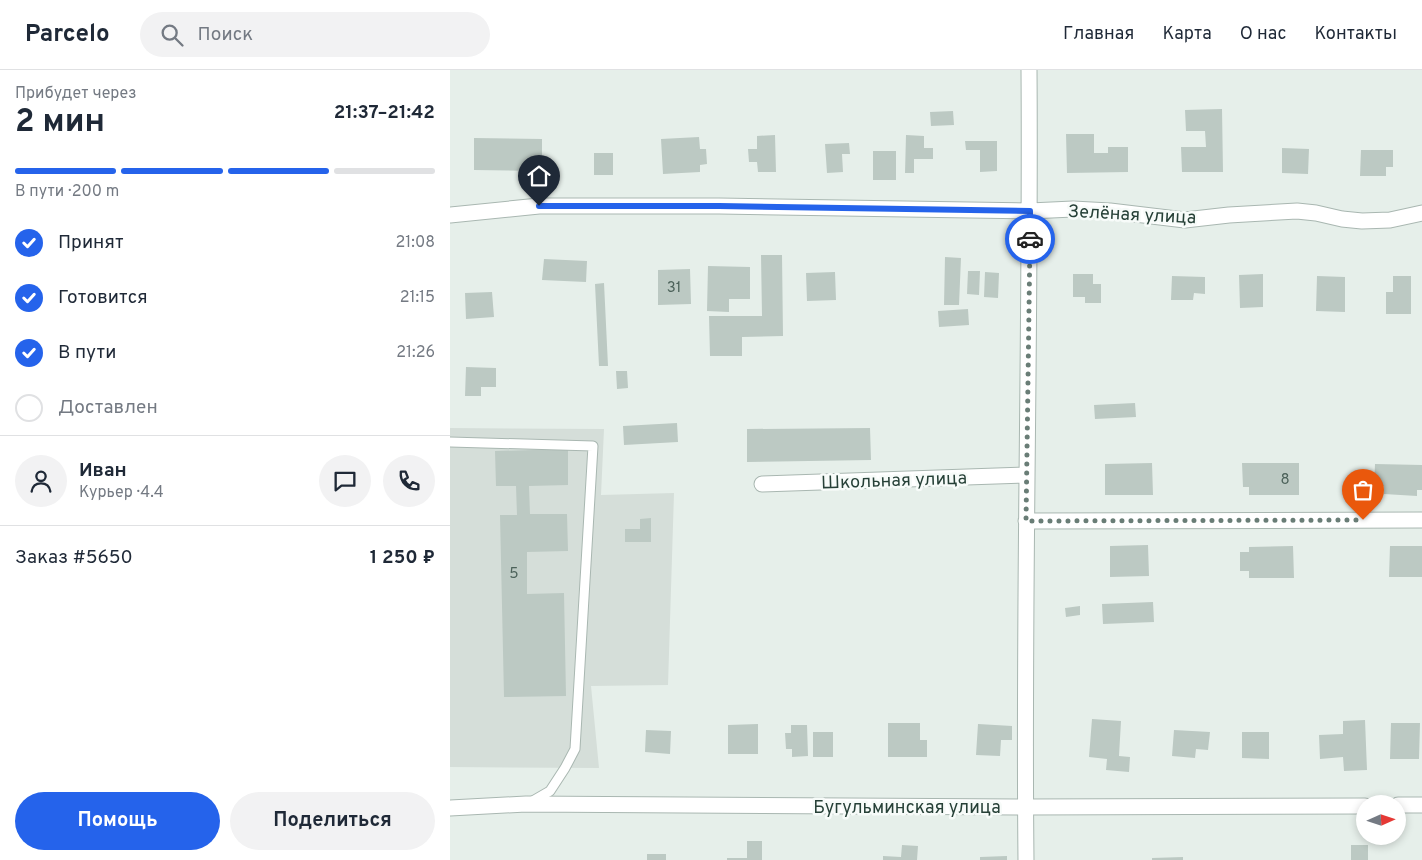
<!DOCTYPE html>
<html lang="ru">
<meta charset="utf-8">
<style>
:root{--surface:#fff;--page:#f2f2f3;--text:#1f2937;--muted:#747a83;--line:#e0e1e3;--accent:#2563eb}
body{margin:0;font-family:Overpass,sans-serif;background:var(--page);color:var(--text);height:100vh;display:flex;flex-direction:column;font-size:19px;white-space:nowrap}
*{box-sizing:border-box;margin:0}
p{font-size:16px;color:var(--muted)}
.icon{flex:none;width:28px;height:28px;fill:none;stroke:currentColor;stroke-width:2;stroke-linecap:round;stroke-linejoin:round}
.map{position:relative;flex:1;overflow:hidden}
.panel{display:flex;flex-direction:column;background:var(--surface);width:450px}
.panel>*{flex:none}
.needle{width:32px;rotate:87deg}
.tools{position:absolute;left:906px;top:725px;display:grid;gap:10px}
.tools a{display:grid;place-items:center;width:50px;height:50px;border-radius:50%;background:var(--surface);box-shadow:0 2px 8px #0003;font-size:25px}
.pin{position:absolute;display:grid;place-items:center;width:42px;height:42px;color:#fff;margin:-51px -21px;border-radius:50% 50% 50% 0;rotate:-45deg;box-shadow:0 0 5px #0007}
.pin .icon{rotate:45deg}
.courier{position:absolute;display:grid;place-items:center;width:50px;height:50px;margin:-25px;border:4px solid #2563eb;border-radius:50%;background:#fff;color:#222;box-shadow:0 1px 6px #0007}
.overview em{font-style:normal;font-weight:700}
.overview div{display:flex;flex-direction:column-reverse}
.overview{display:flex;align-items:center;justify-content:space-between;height:85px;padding:0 15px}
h1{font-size:32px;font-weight:700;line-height:38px}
.bar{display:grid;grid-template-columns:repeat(4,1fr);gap:8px 5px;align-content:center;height:60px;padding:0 15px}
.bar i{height:6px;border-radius:4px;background:var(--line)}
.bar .current{background:var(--accent)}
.bar p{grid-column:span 4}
.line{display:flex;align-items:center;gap:12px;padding:0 15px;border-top:1px solid var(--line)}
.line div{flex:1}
.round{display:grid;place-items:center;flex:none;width:52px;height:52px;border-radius:26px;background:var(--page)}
ol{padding:0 15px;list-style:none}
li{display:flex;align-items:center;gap:15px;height:55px}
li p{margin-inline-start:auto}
li .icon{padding:5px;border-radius:50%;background:var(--accent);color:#fff;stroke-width:4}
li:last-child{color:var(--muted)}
li i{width:28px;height:28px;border:2px solid var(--line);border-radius:50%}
.cta{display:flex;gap:10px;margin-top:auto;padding:10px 15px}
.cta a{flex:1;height:58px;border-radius:30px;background:var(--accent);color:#fff;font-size:20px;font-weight:700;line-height:58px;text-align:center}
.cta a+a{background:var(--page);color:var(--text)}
header{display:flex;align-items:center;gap:30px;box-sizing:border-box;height:70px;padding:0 25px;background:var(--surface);border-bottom:1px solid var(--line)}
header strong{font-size:24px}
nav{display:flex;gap:28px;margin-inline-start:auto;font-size:18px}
.search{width:350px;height:45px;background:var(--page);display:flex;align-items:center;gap:12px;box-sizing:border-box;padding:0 18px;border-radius:28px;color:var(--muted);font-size:19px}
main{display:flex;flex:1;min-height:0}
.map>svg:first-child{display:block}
.built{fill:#d5ded9}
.building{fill:#bcc9c3}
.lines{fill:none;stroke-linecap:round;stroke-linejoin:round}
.lane-casing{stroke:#a9b7b1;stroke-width:11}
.street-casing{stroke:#a9b7b1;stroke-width:17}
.lane{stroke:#fff;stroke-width:9}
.street{stroke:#fff;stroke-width:15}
.done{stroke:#697d76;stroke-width:5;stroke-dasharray:0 9}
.route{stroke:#2563eb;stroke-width:6}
.labels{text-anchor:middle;stroke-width:5;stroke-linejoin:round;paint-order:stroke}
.number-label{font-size:15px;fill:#4c625a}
.street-label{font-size:18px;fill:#264037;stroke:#f7fbf9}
</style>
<header>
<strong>Parcelo</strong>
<div class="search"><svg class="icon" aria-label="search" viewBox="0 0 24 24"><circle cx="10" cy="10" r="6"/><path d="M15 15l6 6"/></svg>Поиск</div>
<nav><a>Главная</a><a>Карта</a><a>О нас</a><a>Контакты</a></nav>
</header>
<main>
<section class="panel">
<div class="overview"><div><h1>2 мин</h1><p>Прибудет через</p></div><em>21:37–21:42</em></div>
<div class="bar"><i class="current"></i><i class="current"></i><i class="current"></i><i></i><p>В пути · 200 m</p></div>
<ol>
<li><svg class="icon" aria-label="check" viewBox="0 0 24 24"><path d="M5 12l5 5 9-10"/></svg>Принят<p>21:08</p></li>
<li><svg class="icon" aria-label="check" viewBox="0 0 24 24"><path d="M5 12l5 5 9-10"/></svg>Готовится<p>21:15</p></li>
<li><svg class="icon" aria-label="check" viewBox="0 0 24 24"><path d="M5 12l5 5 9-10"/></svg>В пути<p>21:26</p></li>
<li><i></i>Доставлен</li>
</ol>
<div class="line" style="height:90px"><a class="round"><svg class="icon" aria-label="person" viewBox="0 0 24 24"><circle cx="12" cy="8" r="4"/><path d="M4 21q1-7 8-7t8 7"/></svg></a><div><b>Иван</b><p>Курьер · 4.4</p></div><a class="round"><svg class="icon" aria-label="chat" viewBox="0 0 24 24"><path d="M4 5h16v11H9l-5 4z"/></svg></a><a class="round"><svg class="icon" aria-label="phone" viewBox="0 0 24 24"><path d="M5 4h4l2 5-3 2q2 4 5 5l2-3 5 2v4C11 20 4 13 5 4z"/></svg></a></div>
<div class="line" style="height:65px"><div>Заказ #5650</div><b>1 250 ₽</b></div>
<div class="cta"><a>Помощь</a><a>Поделиться</a></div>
</section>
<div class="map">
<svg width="972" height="790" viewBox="0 0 972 790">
<rect width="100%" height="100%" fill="#e6efea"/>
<!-- built -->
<path class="built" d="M0 358 154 359 151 425 224 423 218 615 141 616 149 698 0 697Z"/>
<!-- building -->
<path class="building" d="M772 39 773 102H732L731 77H756L755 61H736L735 40Z
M503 41 504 55 481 56 480 42Z
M616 64H644V83H658V77H678V102L617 103Z
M325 65 326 102H308L307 92H299L298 79H307V66Z
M456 65 474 66V78H483V89H464V103H455Z
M249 67 250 79H256L257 94 250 95V102L213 104 211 69Z
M24 68 92 69V101L24 100Z
M515 71H547V101L530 102V80H516Z
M399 73 400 84H392L393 102 377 103 375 74Z
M832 78 859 79 858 104 832 103Z
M911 80H943V97H936V106H910Z
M423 81H446V110H423Z
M144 83H163V105H144Z
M311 185H332L333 266 292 267V286H260L259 246H312Z
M495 187 511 188 509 235H494Z
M94 189 137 191 136 212 92 210Z
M258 196 300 197V229H279V242L257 241Z
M240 199 241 234 208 235V200Z
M518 201H530L529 225 517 224Z
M385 202 386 230 357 231 356 203Z
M535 202 549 203 548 228 534 227Z
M623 204H643V214H651V233H635V227H623Z
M813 204V237L790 238 789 205Z
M722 206 755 207V224L744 223 743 230H721Z
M867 206 895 207V242L866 241Z
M943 206H961V244H936V222H943Z
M154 213 158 296H149L145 214Z
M42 222 44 247 16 249 15 223Z
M518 239 519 255 489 257 488 241Z
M16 297 46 298V317H31V326H15Z
M166 301H177L178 318 167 319Z
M685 333 686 347 645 349 644 335Z
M227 353 228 372 174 375 173 356Z
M420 358 421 390 297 392V359Z
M118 379V415L79 416 80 444H117L118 481 77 482V524L114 523 116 626 54 627 50 445H67L66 416H46L45 381Z
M702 393 703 425H655V394Z
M792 393H849V425H799V417H793Z
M925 394 972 395V420H967V426L934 424V416H924Z
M201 448V472H175V459H190V449Z
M698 475 699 506 660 507V476Z
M843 476 844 508H799V501H790V482H799V477Z
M940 476H972V507H939Z
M703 532 704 552 653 554 652 534Z
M630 536V545L616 547 615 538Z
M642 649 671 651 669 686 680 687 679 702 656 700 657 689 639 687Z
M915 650 917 700 894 701 893 687 870 689 869 665 893 664V651Z
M438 653H470V670H477V687H438Z
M941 653H970L969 689H940Z
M308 654V684H278V655Z
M528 654 562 656V670H551L550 686 526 685Z
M341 655H357L358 686 342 687V679H336L335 663H341Z
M196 660 221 661 220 684 195 682Z
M724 660 760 662 758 680 746 679 745 688 722 686Z
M363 662H383V687H363Z
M792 662H819V689L792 688Z
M297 771H312V790H277V788H297Z
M452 775 468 776 467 790H433V786L451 787Z
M901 775H918V790H901Z
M197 784H216V790H197Z
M557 786V790H530V787Z
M733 787V790H702V788Z"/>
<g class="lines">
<defs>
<path id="lane" d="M0 372 143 376 125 679 115 698 100 721 81 732"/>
<path id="street" d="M0 145 89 136H269L580 141 623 139 660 141 735 150 779 145 847 141 866 143 892 149 912 151 940 150 972 143
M312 414 576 405
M576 451 972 450
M948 735H972
M0 738 76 734 575 737 915 736
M576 790C573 527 581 263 579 0"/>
</defs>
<!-- lane casing -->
<use href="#lane" class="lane-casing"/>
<!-- street casing -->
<use href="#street" class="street-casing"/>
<!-- lane -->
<use href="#lane" class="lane"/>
<!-- street -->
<use href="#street" class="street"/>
</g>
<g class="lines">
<!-- done -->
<path class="done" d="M580 169 576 451 913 450"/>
<!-- route -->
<path class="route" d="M89 136H269L580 141V169"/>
</g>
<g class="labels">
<!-- number labels -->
<g class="number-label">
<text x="224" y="222">31</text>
<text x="835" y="414">8</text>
<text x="64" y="508">5</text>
</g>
<!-- street labels -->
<g class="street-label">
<text transform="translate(682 144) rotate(3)" y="6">Зелёная улица</text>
<text transform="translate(444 410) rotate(-2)" y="6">Школьная улица</text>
<text x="457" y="743">Бугульминская улица</text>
</g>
</g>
</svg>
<div class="tools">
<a><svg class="needle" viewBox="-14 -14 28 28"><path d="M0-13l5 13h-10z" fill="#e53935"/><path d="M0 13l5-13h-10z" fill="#747a83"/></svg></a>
</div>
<div class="pin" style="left:913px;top:450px;background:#ea580c"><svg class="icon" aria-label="bag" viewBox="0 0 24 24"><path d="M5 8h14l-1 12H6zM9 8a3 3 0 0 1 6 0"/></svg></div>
<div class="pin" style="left:89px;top:136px;background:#1f2937"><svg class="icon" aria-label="home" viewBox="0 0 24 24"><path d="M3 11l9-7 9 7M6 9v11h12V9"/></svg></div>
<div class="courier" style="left:580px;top:169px"><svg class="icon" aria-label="car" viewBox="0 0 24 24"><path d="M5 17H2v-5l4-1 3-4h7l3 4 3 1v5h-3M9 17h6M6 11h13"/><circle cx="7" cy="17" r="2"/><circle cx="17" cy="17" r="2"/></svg></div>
</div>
</main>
